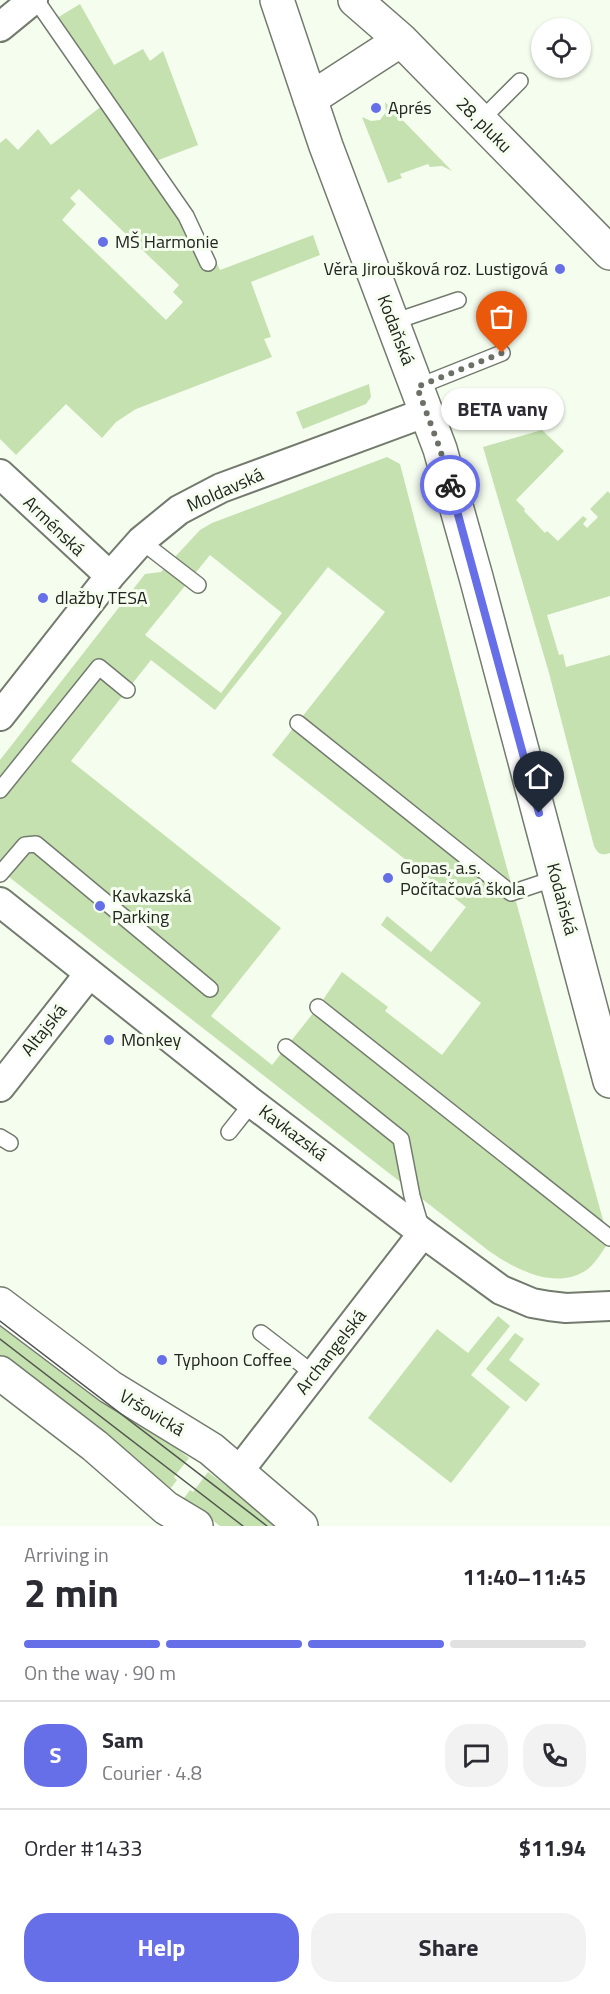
<!DOCTYPE html>
<meta charset="utf-8">
<style>
:root{--surface:#fff;--page:#f2f2f3;--text:#2b2b33;--muted:#7c7c81;--line:#e1e1e2;--accent:#676fe8}
body{margin:0;font-family:"Titillium Web",sans-serif;background:var(--page);color:var(--text);height:100vh;display:flex;flex-direction:column;font-size:22px;white-space:nowrap}
*{box-sizing:border-box;margin:0}
p{font-size:20px;color:var(--muted)}
.icon{flex:none;width:33px;height:33px;fill:none;stroke:currentColor;stroke-width:2;stroke-linecap:round;stroke-linejoin:round}
.map{position:relative;height:1526px;overflow:hidden}
.drawer{display:flex;flex-direction:column;background:var(--surface);flex:1}
.drawer>*{flex:none}
.controls{position:absolute;left:531px;top:18px;display:grid;gap:12px}
.controls a{display:grid;place-items:center;width:60px;height:60px;border-radius:50%;background:var(--surface);box-shadow:0 2px 4px #0004;font-size:30px}
.pin{position:absolute;display:grid;place-items:center;width:51px;height:51px;color:#fff;margin:-62px -26px;border-radius:50% 50% 50% 0;rotate:-45deg;box-shadow:0 0 6px #0007}
.pin .icon{rotate:45deg}
.courier{position:absolute;display:grid;place-items:center;width:60px;height:60px;margin:-30px;border:4px solid #676fe8;border-radius:50%;background:#fff;color:#222;box-shadow:0 2px 8px #0007}
.bubble{position:absolute;height:42px;border-radius:21px;background:var(--surface);box-shadow:0 2px 4px #0004;font-size:20px;font-weight:700;line-height:42px;text-align:center}
.overview em{font-style:normal;font-weight:700}
.overview div{display:flex;flex-direction:column-reverse}
.overview{display:flex;align-items:center;justify-content:space-between;height:102px;padding:0 24px}
h1{font-size:39px;font-weight:700;line-height:45px}
.bar{display:grid;grid-template-columns:repeat(4,1fr);gap:9px 6px;align-content:center;height:72px;padding:0 24px}
.bar i{height:8px;border-radius:4px;background:var(--line)}
.bar .current{background:var(--accent)}
.bar p{grid-column:span 4}
.line{display:flex;align-items:center;gap:15px;padding:0 24px;border-top:2px solid var(--line)}
.line div{flex:1}
.round{display:grid;place-items:center;flex:none;width:63px;height:63px;border-radius:24px;background:var(--page)}
.primary-button{display:flex;gap:12px;margin-top:auto;padding:12px 24px}
.primary-button a{flex:1;height:69px;border-radius:24px;background:var(--accent);color:#fff;font-size:24px;font-weight:700;line-height:69px;text-align:center}
.primary-button a+a{background:var(--page);color:var(--text)}
.map>svg:first-child{display:block}
.green{fill:#c4e1af;fill-rule:evenodd}
.lines{fill:none;stroke-linecap:round;stroke-linejoin:round}
.lane-casing{stroke:#737b6e;stroke-width:18}
.street-casing{stroke:#737b6e;stroke-width:32}
.secondary-casing{stroke:#737b6e;stroke-width:36}
.lane{stroke:#fff;stroke-width:15}
.street{stroke:#fff;stroke-width:28}
.secondary{stroke:#fff;stroke-width:33}
.tram{stroke:#535750;stroke-width:1.5}
.done{stroke:#6c7168;stroke-width:6;stroke-dasharray:0 10.8}
.route{stroke:#676fe8;stroke-width:8}
.poi-dot{fill:#676fe8;stroke:#f5fdef;stroke-width:2}
.labels{text-anchor:middle;stroke-width:6;stroke-linejoin:round;paint-order:stroke}
.poi-label{font-size:18px;fill:#222520;stroke:#f5fdef;text-anchor:start}
.street-label{font-size:18px;fill:#222520;stroke:#f5fdef}
</style>
<div class="map">
<svg width="610" height="1526" viewBox="0 0 610 1526">
<rect width="100%" height="100%" fill="#f5fdef"/>
<!-- green -->
<path class="green" d="M80 4 114 65 143 49 150 61 163 51 198 145 156 161 193 214 220 270 313 235 320 255 251 282 271 337 264 339 272 357 136 409 116 422 102 438 66 404 16 455 0 439V143L6 138 18 150 38 129 51 145 111 99 57 18ZM79 189 179 285 173 292 183 302 166 320 62 220 76 204 70 198Z
M385 102 452 171 442 166 430 167 428 164 400 174 402 178 388 183 362 117 371 121 380 120 386 112Z
M369 384 371 397 366 404 303 429 296 412Z
M542 430 564 451 516 500 525 509 524 511 545 533 547 531 558 541 583 516 587 519 583 524 587 528 598 517 590 509 608 491 610 494V596L547 615 559 655 563 654 566 667 610 655V853C601 856 598 854 594 846L549 673 483 447Z
M387 457 400 464 472 740 609 1242C602 1251 595 1265 585 1271 554 1290 515 1269 489 1251L0 870V760L145 574 161 572 200 530 212 523ZM210 555 282 613 221 693 145 635ZM328 567 385 612 272 755 466 907 431 952 387 916 381 925 481 1003 442 1055 385 1011 388 1007 342 972 318 1007 272 1065 211 1016 281 928 71 761 151 660 215 710Z
M0 1313 189 1458 174 1477 177 1480 171 1488 0 1356Z
M498 1316 510 1326 471 1375 510 1407 451 1483 368 1418 437 1329 468 1353Z
M515 1333 524 1339 509 1360 540 1384 526 1402 486 1369Z
M208 1472 279 1526H220L184 1498 190 1490 193 1492Z"/>
<g class="lines">
<defs>
<path id="lane" d="M36 0 186 216 208 263
M480 121 520 81
M393 322 458 300
M417 387 502 353
M141 541 198 585
M298 723 511 893 556 878
M0 790 99 667 127 690
M0 874 25 845 36 844 210 989
M318 1007 610 1238
M286 1047 401 1139 412 1196 422 1230
M229 1132 252 1103
M0 1137 10 1143
M261 1333 314 1374"/>
<path id="street" d="M0 27 33 0
M0 474 110 576
M0 716 110 576 141 541 179 510 221 488 427 412
M0 902 252 1103 423 1233 501 1290 532 1303 549 1306 566 1308 610 1306
M0 1087 89 974
M239 1471 423 1233"/>
<path id="secondary" d="M277 0 326 146 440 449 476 577 610 1081
M355 0 401 40 610 253
M310 99 401 40
M0 1304 110 1387 211 1449 301 1526
M0 1373 95 1446 166 1508 196 1526"/>
</defs>
<!-- lane casing -->
<use href="#lane" class="lane-casing"/>
<!-- street casing -->
<use href="#street" class="street-casing"/>
<!-- secondary casing -->
<use href="#secondary" class="secondary-casing"/>
<!-- lane -->
<use href="#lane" class="lane"/>
<!-- street -->
<use href="#street" class="street"/>
<!-- secondary -->
<use href="#secondary" class="secondary"/>
<!-- tram -->
<path class="tram" d="M0 1321 267 1526
M0 1339 243 1526"/>
</g>
<g class="lines">
<!-- done -->
<path class="done" d="M450 485 440 449 417 387 502 353"/>
<!-- route -->
<path class="route" d="M450 485 539 813"/>
</g>
<!-- markers -->
<g class="poi-dot">
<circle cx="376" cy="108" r="6"/>
<circle cx="103" cy="242" r="6"/>
<circle cx="560" cy="269" r="6"/>
<circle cx="43" cy="598" r="6"/>
<circle cx="388" cy="878" r="6"/>
<circle cx="100" cy="906" r="6"/>
<circle cx="109" cy="1040" r="6"/>
<circle cx="162" cy="1360" r="6"/>
</g>
<g class="labels">
<!-- poi labels -->
<g class="poi-label">
<text x="388" y="114">Aprés</text>
<text x="115" y="248">MŠ Harmonie</text>
<text x="548" y="275" text-anchor="end">Věra Jiroušková roz. Lustigová</text>
<text x="55" y="604">dlažby TESA</text>
<text x="400" y="874">Gopas, a.s.<tspan x="400" dy="21">Počítačová škola</tspan></text>
<text x="112" y="902">Kavkazská<tspan x="112" dy="21">Parking</tspan></text>
<text x="121" y="1046">Monkey</text>
<text x="174" y="1366">Typhoon Coffee</text>
</g>
<!-- street labels -->
<g class="street-label">
<text transform="translate(484 125) rotate(45)" y="6">28. pluku</text>
<text transform="translate(396 330) rotate(69)" y="6">Kodaňská</text>
<text transform="translate(225 490) rotate(-24)" y="6">Moldavská</text>
<text transform="translate(54 526) rotate(44)" y="6">Arménská</text>
<text transform="translate(562 899) rotate(75)" y="6">Kodaňská</text>
<text transform="translate(44 1030) rotate(-51)" y="6">Altajská</text>
<text transform="translate(293 1133) rotate(37)" y="6">Kavkazská</text>
<text transform="translate(331 1352) rotate(-52)" y="6">Archangelská</text>
<text transform="translate(152 1413) rotate(31)" y="6">Vršovická</text>
</g>
</g>
</svg>
<div class="controls">
<a><svg class="icon" aria-label="locate" viewBox="0 0 24 24"><circle cx="12" cy="12" r="6"/><path d="M12 2v4M12 18v4M2 12h4M18 12h4"/></svg></a>
</div>
<div class="pin" style="left:502px;top:353px;background:#ea580c"><svg class="icon" aria-label="bag" viewBox="0 0 24 24"><path d="M5 8h14l-1 12H6zM9 8a3 3 0 0 1 6 0"/></svg></div>
<div class="pin" style="left:539px;top:813px;background:#1f2937"><svg class="icon" aria-label="home" viewBox="0 0 24 24"><path d="M3 11l9-7 9 7M6 9v11h12V9"/></svg></div>
<div class="courier" style="left:450px;top:485px"><svg class="icon" aria-label="bike" viewBox="0 0 24 24"><circle cx="6" cy="16" r="4"/><circle cx="18" cy="16" r="4"/><path d="M6 16l4-8h5l3 8M10 8l3 8H6M13 5h3"/></svg></div>
<div class="bubble" style="left:441px;top:388px;width:123px">BETA vany</div>
</div>
<section class="drawer">
<div class="overview"><div><h1>2 min</h1><p>Arriving in</p></div><em>11:40–11:45</em></div>
<div class="bar"><i class="current"></i><i class="current"></i><i class="current"></i><i></i><p>On the way · 90 m</p></div>
<div class="line" style="height:108px"><b class="round" style="background:var(--accent);color:#fff">S</b><div><b>Sam</b><p>Courier · 4.8</p></div><a class="round"><svg class="icon" aria-label="chat" viewBox="0 0 24 24"><path d="M4 5h16v11H9l-5 4z"/></svg></a><a class="round"><svg class="icon" aria-label="phone" viewBox="0 0 24 24"><path d="M5 4h4l2 5-3 2q2 4 5 5l2-3 5 2v4C11 20 4 13 5 4z"/></svg></a></div>
<div class="line" style="height:78px"><div>Order #1433</div><b>$11.94</b></div>
<div class="primary-button"><a>Help</a><a>Share</a></div>
</section>
